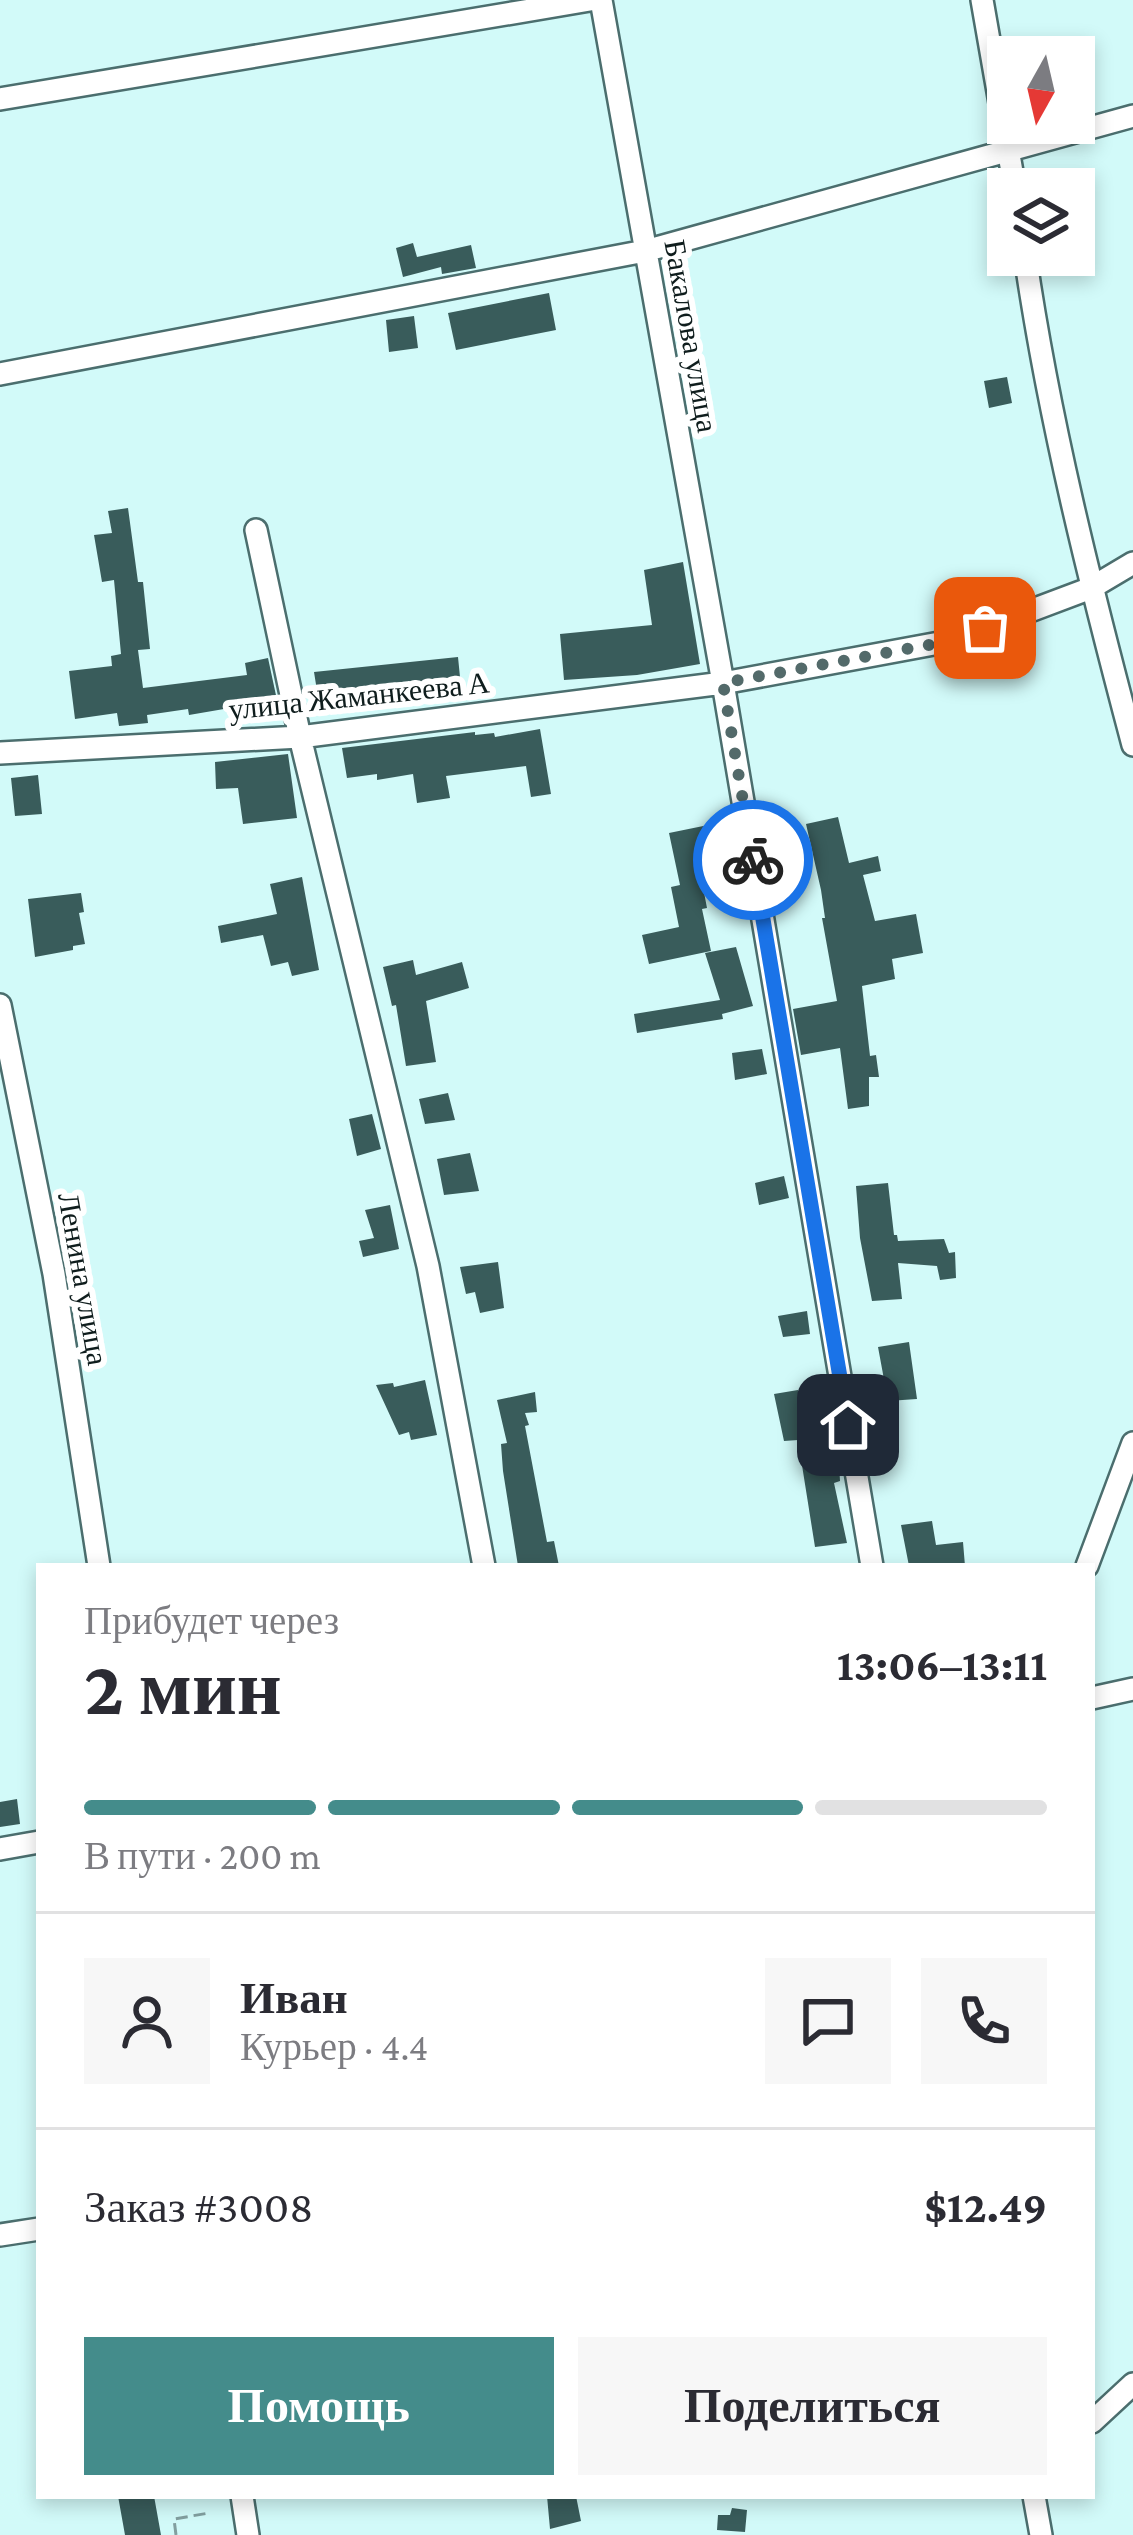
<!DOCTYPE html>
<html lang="ru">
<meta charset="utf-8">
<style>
:root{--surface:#fff;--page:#f7f7f7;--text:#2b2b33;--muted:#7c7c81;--line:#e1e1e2;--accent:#448c8b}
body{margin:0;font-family:"Crimson Pro",serif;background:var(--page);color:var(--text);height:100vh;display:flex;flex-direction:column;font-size:45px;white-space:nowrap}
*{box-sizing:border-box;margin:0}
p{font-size:39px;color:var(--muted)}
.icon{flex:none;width:66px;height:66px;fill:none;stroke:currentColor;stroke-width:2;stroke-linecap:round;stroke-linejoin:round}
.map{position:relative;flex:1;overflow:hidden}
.side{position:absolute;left:36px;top:1563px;width:1059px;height:936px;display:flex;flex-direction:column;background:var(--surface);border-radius:0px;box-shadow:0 6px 18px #0003}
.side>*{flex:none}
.needle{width:78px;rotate:188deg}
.fabs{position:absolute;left:987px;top:36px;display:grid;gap:24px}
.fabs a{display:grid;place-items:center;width:108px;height:108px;border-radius:0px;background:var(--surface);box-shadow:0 6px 18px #0003;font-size:60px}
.pin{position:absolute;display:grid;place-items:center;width:102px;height:102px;color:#fff;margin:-51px;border-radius:24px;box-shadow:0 6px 18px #0006}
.courier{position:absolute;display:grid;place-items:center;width:120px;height:120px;margin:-60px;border:9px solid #1a73e8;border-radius:50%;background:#fff;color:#222;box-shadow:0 3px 15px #0007}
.summary em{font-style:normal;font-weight:700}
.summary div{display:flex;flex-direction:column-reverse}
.summary{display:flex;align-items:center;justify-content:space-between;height:204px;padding:0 48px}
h1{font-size:78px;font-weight:700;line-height:90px}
.bar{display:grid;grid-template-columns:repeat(4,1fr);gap:18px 12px;align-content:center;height:144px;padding:0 48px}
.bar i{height:15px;border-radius:9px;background:var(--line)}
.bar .on{background:var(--accent)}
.bar p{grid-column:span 4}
.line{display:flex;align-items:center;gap:30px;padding:0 48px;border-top:3px solid var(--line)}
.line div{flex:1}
.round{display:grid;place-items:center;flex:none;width:126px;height:126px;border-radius:0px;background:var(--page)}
.action{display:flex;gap:24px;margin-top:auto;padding:24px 48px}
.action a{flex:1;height:138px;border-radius:0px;background:var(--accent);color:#fff;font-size:48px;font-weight:700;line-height:138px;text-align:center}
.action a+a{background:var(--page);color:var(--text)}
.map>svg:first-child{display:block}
.building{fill:#395c5b}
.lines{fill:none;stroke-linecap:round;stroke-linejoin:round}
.minor-casing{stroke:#4b6e6e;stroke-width:26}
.path{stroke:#829f9f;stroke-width:3;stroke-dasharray:12 6;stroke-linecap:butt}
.minor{stroke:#fff;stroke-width:21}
.done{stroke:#536a6a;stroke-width:12;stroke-dasharray:0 21.6}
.route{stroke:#1a73e8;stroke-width:15}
.labels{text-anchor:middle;stroke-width:12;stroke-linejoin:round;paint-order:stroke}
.street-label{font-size:30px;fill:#0f1d1d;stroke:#fff}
</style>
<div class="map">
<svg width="1133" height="2535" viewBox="0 0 1133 2535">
<rect width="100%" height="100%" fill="#d2faf9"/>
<!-- building -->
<path class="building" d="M413 243 417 257 471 245 476 268 442 274 441 267 403 277 396 248Z
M549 293 556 330 456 350 448 313Z
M414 316 418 348 389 352 386 320Z
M1007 377 1012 403 989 408 984 381Z
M128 508 138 582H143L150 649 138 650 143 688 247 675 245 663 268 658 277 700 189 715 188 709 147 715 148 723 119 726 117 713 75 719 69 671 112 666 111 656 121 654 114 580 102 582 94 535 112 533 108 511Z
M683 562 700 664 637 675 564 680 560 634 652 625 644 570Z
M458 657 461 687 437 690 436 683 374 691 376 705 359 708 357 692 318 697 314 672Z
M540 729 551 794 531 797 526 766 446 776 450 798 417 803 413 774 377 780V774L347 778 342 748 475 732V735L494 733 495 737Z
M288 754 297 818 243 824 238 788 216 789 215 762Z
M38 775 42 814 15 816 11 778Z
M838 817 849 863 878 856 881 871 863 875 875 921 916 914 923 953 892 959 895 979 862 986 870 1056 876 1055 879 1077H869V1106L848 1109 840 1048 801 1055 793 1009 837 1001 822 918H825L821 890 806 824Z
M718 823 729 876 702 882 707 908 702 909 711 951 649 964 642 935 679 927 671 887 680 885 669 833Z
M302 877 319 970 292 976 288 962 271 966 263 935 221 943 218 926 277 914 270 884Z
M81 893 84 912 79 913 85 944 73 946V950L35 957 28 899Z
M736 947 753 1006 722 1014 723 1019 637 1033 634 1014 720 1000 705 953Z
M413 960 416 975 462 962 469 988 426 1001 436 1062 406 1066 396 1005 392 1006 383 967Z
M762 1049 767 1074 735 1080 732 1053Z
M448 1093 455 1120 425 1124 419 1099Z
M372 1114 381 1149 357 1156 349 1119Z
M470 1153 479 1191 444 1195 437 1159Z
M784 1176 789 1198 759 1205 755 1183Z
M888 1183 894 1235H897L898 1241 944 1239 949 1253 955 1252 956 1278 940 1280 937 1266 898 1263 902 1299 872 1301 860 1238 856 1186Z
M390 1205 399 1249 363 1257 359 1241 374 1238 365 1210Z
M498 1262 504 1308 480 1313 475 1292 466 1294 460 1267Z
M807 1311 810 1334 783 1337 778 1316Z
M909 1342 917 1399 888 1401 878 1347Z
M425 1380 437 1435 411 1440 409 1432 399 1435 376 1385 393 1383 394 1387Z
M798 1390 805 1424 827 1421 833 1465H839L840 1481 834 1483 847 1543 815 1547 798 1440 784 1441 774 1394Z
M535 1392 537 1412 525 1413 529 1425 525 1426 547 1542 554 1541 559 1566H518L503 1471 501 1444 507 1443 497 1400Z
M932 1521 936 1545 963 1542 965 1566H909L901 1525Z
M17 1799 20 1824 0 1827V1802Z
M118 2496H154L161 2535H125Z
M547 2496H576L581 2521 550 2529Z
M732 2508 747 2510 745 2532 717 2530 718 2515H730Z"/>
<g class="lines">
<defs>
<path id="minor" d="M601 0 723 683 872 1566
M982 0 1015 189
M0 99 590 0
M1025 255C1049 421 1090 583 1133 745
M0 374 645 251 1133 116
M256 530 300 737 428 1266 484 1566
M0 753 300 737 723 683 950 641 1091 588 1133 563
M0 1005 54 1274 99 1566
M1087 1566 1133 1443
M1092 1698 1133 1689
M0 1849 39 1842
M0 2235 39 2229
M1092 2422 1133 2384
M242 2496 248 2535
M1034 2496 1041 2535"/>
</defs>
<!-- minor casing -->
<use href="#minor" class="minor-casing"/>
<!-- path -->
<path class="path" d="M176 2535 174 2519 209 2513"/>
<!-- minor -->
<use href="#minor" class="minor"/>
</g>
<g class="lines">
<!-- done -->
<path class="done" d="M753 860 723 683 950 641 985 628"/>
<!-- route -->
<path class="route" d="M753 860 848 1425"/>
</g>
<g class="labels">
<!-- street labels -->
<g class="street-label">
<text transform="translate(691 336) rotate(80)" y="10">Бакалова улица</text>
<text transform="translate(359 696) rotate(-6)" y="10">улица Жаманкеева А</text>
<text transform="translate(83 1279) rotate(80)" y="10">Ленина улица</text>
</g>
</g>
</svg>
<div class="fabs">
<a><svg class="needle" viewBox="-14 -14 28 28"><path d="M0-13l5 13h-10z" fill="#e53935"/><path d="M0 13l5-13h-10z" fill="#7c7c81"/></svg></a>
<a><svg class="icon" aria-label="layers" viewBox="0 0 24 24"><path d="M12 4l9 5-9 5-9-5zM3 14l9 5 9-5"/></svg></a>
</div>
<div class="pin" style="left:985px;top:628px;background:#ea580c"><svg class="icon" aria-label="bag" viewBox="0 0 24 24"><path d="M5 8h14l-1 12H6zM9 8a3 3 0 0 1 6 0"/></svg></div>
<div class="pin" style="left:848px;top:1425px;background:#1f2937"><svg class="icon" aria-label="home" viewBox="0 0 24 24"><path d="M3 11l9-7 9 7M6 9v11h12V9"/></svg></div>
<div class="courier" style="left:753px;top:860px"><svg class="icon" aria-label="bike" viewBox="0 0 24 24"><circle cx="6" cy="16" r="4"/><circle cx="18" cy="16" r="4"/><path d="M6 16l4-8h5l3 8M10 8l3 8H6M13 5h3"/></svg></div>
<section class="side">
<div class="summary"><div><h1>2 мин</h1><p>Прибудет через</p></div><em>13:06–13:11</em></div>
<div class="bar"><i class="on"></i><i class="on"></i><i class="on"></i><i></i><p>В пути · 200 m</p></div>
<div class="line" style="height:216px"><a class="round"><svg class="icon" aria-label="person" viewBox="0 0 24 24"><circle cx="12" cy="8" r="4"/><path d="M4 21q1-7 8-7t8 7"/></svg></a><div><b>Иван</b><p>Курьер · 4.4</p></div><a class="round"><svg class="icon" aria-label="chat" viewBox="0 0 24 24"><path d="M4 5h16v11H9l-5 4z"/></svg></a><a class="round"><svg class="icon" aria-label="phone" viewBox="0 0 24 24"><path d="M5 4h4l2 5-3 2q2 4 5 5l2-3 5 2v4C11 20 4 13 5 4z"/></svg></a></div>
<div class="line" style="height:156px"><div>Заказ #3008</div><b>$12.49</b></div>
<div class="action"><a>Помощь</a><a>Поделиться</a></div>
</section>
</div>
